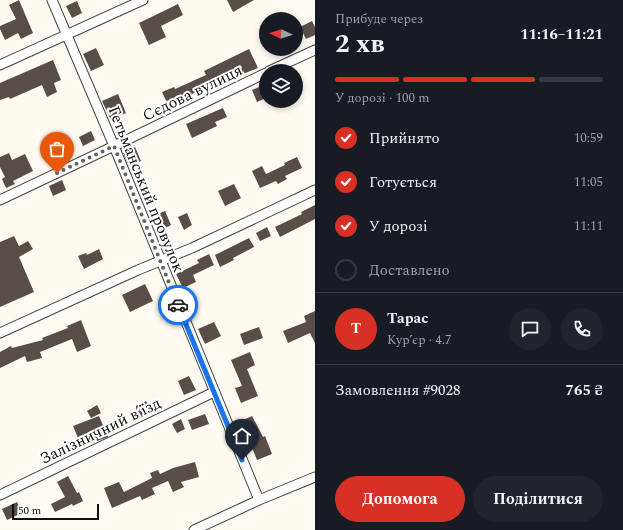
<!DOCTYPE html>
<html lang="uk">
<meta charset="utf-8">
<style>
:root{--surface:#171b24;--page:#20242c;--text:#f1f3f6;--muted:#9ea1a6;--line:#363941;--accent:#d93025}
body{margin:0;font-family:Spectral,serif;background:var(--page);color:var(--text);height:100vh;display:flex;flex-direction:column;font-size:15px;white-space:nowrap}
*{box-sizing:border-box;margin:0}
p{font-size:13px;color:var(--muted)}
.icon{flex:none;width:22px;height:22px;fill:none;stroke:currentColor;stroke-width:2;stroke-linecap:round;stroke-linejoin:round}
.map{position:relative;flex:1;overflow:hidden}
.panel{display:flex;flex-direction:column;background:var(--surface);width:308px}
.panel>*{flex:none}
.needle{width:26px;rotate:274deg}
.controls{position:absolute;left:259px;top:12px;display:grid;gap:8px}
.controls a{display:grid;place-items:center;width:44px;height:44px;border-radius:50%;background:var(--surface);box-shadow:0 2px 6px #0003;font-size:20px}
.scale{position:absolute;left:12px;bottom:10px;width:87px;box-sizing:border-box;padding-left:4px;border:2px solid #0f0f0f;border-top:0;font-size:11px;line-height:14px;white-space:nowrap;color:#0f0f0f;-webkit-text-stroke:3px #fff;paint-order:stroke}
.pin{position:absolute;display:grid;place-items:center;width:34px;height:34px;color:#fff;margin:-41px -17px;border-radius:50% 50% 50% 0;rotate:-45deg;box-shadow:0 0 4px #0007}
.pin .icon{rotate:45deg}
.courier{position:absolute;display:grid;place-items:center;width:40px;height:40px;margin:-20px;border:3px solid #1a73e8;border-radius:50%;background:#fff;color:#222;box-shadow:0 1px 5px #0007}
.headline em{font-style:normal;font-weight:700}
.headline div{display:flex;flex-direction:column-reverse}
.headline{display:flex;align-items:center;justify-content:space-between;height:68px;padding:0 20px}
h1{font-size:26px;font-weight:700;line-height:30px}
.bar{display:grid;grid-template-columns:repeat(4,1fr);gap:6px 4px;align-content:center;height:48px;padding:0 20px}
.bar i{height:5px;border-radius:3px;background:var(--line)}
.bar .active{background:var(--accent)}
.bar p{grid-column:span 4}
.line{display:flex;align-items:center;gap:10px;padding:0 20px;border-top:1px solid var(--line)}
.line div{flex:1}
.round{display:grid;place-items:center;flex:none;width:42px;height:42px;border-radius:21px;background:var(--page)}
ol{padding:0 20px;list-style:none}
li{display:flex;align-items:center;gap:12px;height:44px}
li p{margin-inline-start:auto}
li .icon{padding:4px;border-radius:50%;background:var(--accent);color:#fff;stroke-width:4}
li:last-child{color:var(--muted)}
li i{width:22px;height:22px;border:2px solid var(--line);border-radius:50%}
.button{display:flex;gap:8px;margin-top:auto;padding:8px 20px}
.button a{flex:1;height:46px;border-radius:24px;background:var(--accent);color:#fff;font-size:16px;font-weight:700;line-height:46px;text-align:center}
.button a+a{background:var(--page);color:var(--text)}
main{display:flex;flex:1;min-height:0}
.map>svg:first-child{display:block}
.building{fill:#594d4a}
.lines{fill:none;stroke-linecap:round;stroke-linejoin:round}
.minor-casing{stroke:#424242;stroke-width:11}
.minor{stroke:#fff;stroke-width:9}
.done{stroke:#63615e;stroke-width:4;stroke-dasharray:0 7.2}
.route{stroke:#1a73e8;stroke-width:5}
.labels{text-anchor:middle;stroke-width:4;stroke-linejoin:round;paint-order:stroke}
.street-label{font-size:16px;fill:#0f0f0f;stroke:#fff}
</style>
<main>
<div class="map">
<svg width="315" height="530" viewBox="0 0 315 530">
<rect width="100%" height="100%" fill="#fffaf1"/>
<!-- building -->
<path class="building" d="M19 0 33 33 21 39 18 33 5 40 0 29V26L16 19 9 5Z
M227 0H254L233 12Z
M77 1 82 13 72 18 66 6Z
M178 4 183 15 161 26 166 37 149 45 139 23Z
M312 21 315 27V35L306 39 300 27Z
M96 48 104 65 91 71 83 54Z
M249 49 258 68 243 74 242 71 168 105 162 92 174 87 175 89 206 75 204 71Z
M53 60 61 80 54 83 57 92 47 97 42 85 10 99 9 97 0 100V83Z
M266 84V98L257 102 252 90Z
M118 94 126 113 111 120 102 101Z
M223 108 227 117 215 122 217 126 192 138 186 124Z
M91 131 95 140 83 146 79 137Z
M135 147 141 161 129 166 123 153Z
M9 153 12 160 25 154 33 171 13 181 15 184 6 188 2 179 5 177 0 167V157Z
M297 157 302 168 285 176 287 179 278 184 276 181 260 188 252 171 262 166 266 174 285 165 284 163Z
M62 180 66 190 53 196 49 186Z
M234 184 241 198 225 206 218 191Z
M315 205V219L280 237 275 227 302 214 301 212Z
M165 211 171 225 159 231 153 216Z
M187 213 192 225 184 230 178 217Z
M267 227 271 236 260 241 256 233Z
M14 236 19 246 28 241 33 249 19 257 34 292 0 307V242Z
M249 238 254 247 233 258 234 260 220 267 215 255Z
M99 249 103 259 84 269 78 256 86 253 87 255Z
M209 254 214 265 193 275 196 282 183 288 176 274 199 263 197 260Z
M145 284 153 301 130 312 122 295Z
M315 311V343L310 333 288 343 283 331 306 322 304 316Z
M81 320 91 346 77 352 72 339 40 352 42 358 27 362 25 356 0 368V352L11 346 12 348 43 340 42 338 68 328 67 326Z
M214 322 221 336 205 344 198 329Z
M259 327 263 338 244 345 240 334Z
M250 352 255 365 247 369 258 396 241 403 235 388 242 386 231 360Z
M189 376 196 390 184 395 178 381Z
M146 401 152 411 142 417 136 408Z
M97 405 101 413 91 418 87 411Z
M205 414 209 424 192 430 188 420Z
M99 416 108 437 97 441 96 439 81 445 73 426Z
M252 416 263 437 265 436 272 454 257 460 247 435 244 436 237 423Z
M181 419 185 429 177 433 172 424Z
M195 462 199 477 181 482 184 487 173 492 168 481 152 488 155 494 142 500 140 496 112 508 104 488 119 482 124 492 152 478 150 473 158 470 160 474 173 468Z
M68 476 77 493 79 492 83 501 73 506 72 504 55 512 51 504 65 497 57 482Z
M17 502 22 513 7 520 2 509Z"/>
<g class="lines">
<defs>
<path id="minor" d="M52 0 114 146 259 500
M0 65 143 0
M269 71 315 50
M0 200 114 146 266 73
M0 333 138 270 192 248 315 190
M0 495 214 392
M194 530 259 500 315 477"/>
</defs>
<!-- minor casing -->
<use href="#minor" class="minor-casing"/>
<!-- minor -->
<use href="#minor" class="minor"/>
</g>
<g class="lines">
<!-- done -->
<path class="done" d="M57 173 114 146 178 305"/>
<!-- route -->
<path class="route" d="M178 305 242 460"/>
</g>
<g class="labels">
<!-- street labels -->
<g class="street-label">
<text transform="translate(192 92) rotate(-26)" y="6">Сєдова вулиця</text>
<text transform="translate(147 189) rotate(68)" y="6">Гетьманський провулок</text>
<text transform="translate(100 430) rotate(-26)" y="6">Залізничний в’їзд</text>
</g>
</g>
</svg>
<div class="controls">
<a><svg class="needle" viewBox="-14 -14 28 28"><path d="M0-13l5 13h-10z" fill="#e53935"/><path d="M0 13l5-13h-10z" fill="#9ea1a6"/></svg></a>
<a><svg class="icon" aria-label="layers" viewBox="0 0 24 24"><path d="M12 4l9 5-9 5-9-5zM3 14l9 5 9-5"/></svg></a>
</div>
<div class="scale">50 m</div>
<div class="pin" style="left:57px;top:173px;background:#ea580c"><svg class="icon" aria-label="bag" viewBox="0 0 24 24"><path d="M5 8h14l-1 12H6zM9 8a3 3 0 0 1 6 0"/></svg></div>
<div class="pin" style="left:242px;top:460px;background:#1f2937"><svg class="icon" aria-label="home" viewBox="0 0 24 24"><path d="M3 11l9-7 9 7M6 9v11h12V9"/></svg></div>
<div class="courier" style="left:178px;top:305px"><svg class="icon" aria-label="car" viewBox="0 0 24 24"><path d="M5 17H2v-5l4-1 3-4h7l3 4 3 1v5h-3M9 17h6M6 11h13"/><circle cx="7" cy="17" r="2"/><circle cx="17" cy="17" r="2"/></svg></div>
</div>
<section class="panel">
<div class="headline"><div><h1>2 хв</h1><p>Прибуде через</p></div><em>11:16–11:21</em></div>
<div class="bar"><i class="active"></i><i class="active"></i><i class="active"></i><i></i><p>У дорозі · 100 m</p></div>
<ol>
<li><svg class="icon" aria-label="check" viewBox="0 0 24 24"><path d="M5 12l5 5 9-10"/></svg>Прийнято<p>10:59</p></li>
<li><svg class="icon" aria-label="check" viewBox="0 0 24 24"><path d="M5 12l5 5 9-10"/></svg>Готується<p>11:05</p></li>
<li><svg class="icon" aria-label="check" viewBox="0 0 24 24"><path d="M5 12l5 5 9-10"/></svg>У дорозі<p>11:11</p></li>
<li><i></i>Доставлено</li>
</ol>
<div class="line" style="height:72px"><b class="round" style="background:var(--accent);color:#fff">Т</b><div><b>Тарас</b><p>Кур’єр · 4.7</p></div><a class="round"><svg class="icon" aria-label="chat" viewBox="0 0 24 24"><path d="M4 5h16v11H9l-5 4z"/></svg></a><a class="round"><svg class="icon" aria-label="phone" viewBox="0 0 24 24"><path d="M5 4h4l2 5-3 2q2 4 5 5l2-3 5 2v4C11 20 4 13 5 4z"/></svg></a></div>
<div class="line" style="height:52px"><div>Замовлення #9028</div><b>765 ₴</b></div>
<div class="button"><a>Допомога</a><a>Поділитися</a></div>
</section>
</main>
